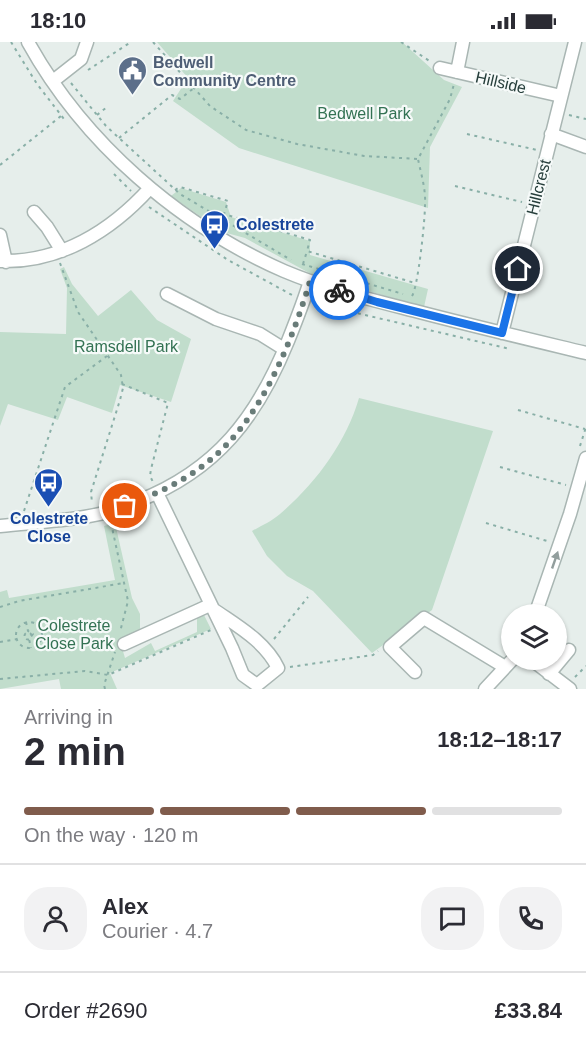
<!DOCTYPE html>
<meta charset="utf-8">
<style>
:root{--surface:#fff;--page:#f2f2f3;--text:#2b2b33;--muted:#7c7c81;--line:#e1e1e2;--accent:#805c4c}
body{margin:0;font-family:Helvetica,sans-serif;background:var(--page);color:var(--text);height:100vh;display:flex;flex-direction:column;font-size:22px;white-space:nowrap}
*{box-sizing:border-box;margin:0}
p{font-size:20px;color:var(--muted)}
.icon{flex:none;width:33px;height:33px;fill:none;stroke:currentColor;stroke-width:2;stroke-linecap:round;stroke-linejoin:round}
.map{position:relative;height:647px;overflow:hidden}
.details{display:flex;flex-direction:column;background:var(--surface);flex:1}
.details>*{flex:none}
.tools{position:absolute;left:501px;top:562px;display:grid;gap:12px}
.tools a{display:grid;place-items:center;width:66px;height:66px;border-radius:50%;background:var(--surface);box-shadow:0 2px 4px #0004;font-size:30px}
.pin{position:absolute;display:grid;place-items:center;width:51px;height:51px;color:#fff;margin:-26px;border:3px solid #fff;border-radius:50%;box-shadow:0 2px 6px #0007}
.courier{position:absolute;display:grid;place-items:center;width:60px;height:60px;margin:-30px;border:4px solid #1a73e8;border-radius:50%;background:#fff;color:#222;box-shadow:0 2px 8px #0007}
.headline em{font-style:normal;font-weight:700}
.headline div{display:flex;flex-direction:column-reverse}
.headline{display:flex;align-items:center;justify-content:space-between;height:102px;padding:0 24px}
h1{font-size:39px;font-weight:700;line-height:45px}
.bar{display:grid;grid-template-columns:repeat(4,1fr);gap:9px 6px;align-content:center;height:72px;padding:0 24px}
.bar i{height:8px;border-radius:4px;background:var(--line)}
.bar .active{background:var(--accent)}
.bar p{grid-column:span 4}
.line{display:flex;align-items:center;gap:15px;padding:0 24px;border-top:2px solid var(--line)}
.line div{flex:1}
.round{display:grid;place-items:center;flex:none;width:63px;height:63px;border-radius:24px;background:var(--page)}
.status{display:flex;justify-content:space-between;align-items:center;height:42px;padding:0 30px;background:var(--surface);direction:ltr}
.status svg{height:16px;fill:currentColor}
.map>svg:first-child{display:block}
.green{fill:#c1ddcc}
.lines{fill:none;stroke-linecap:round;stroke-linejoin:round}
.minor-casing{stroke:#a9b6b3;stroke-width:15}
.path{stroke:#89afa7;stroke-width:2;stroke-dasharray:3 4.5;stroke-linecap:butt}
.minor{stroke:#fff;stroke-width:12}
.oneway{fill:#929e9d}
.done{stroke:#697c79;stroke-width:6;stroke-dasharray:0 10.8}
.route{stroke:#1a73e8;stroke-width:8}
.labels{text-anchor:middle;stroke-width:4.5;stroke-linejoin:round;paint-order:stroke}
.service-label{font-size:16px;font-weight:bold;fill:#4e5e75;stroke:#f6faf9;text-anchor:start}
.street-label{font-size:16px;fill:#263e3b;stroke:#f6faf9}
.park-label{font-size:16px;fill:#337253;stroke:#f6faf9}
.transit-label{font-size:16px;font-weight:bold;fill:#164399;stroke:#f6faf9;text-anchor:start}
</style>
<div class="status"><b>18:10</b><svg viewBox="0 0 49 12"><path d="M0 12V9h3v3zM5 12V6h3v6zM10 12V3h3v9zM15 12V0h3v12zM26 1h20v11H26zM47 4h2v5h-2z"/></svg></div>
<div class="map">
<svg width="586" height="647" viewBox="0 0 586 647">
<rect width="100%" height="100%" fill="#e6eeeb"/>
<!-- green -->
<path class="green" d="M157 0H402L444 38 462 45 430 105 428 166 239 106 173 59 188 36Z
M181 146 226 160 231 175 310 199V213L428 247 424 265 313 233 245 196 223 190 171 154Z
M64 225 72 242 98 274 131 248 157 278 191 297 171 360 120 343 112 371 67 355 58 378 8 362 0 384V290L66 292 67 246 60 227Z
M359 356 493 389 432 568 372 611 313 549 287 534 267 514 252 489C261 484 272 479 280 472 315 442 346 401 359 356Z
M115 481 132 556 140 572V590L120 599 125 616 151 601 155 609 197 590V575L204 573 211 587 110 631 117 647H61L59 637 0 647V550L7 548 9 556 115 538 104 484Z"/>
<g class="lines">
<defs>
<path id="minor" d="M28 0C84 101 179 183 284 229 329 248 377 259 423 271 477 285 532 298 586 311
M440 26 561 54
M457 30 463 0
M53 39 81 17 87 0
M551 92 586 105
M34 170 47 185 62 209
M0 193 6 220
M0 219C60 221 111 189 150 146
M167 252 216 277 260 292 284 307
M502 291 575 0
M157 451 232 606 243 633 257 643 278 626C265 599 237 584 213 567
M0 484C36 480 73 479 108 470 118 467 128 462 138 459 217 428 257 375 288 299 296 279 304 259 310 239
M535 573 570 472 586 416
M124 602 210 563
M532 618 570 647
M415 630 390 605 424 576 505 625
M549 632 569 608
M485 647 512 618"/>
</defs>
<!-- minor casing -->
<use href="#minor" class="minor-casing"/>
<!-- path -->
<path class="path" d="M11 0 37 42 64 77
M153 0 210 64 246 88 297 102 364 114 418 117 450 57 454 42
M401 0 431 20
M88 28 131 0
M71 41 106 84 180 152 291 218
M97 73 107 65
M569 73 586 77
M467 92 537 108
M119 96 172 53 180 57 194 46
M0 123 61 74
M114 132 131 149
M455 144 522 160
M175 148 180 145 228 159 224 172 310 198 307 209 415 241
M149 165 228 218 292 253
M60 221 78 270 121 333 123 346 120 358 91 450 92 461
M302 222 403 252
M303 222 307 209
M412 254C418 245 425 179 425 163 426 147 421 132 418 117
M314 261 510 307
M122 342 168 361 151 427 150 434 153 440
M518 368 585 387
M580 404 586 385
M500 425 566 443
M24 469 65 345 107 314
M111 481 128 559 120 590
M486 481 547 499
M0 565 19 559 124 541
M16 593a13 13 0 1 1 26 0a13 13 0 1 1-26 0Z
M26 580 28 589 33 592 29 597 31 606
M24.5 594a3.5 3.5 0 1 1 7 0a3.5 3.5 0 1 1-7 0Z
M274 597 308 555
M0 600 17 597
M290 625 373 613 378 609
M575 635 586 624
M0 637 85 629 108 633 211 588
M105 647 104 643 115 610"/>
<!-- minor -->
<use href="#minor" class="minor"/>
</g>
<!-- one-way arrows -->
<defs><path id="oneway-solid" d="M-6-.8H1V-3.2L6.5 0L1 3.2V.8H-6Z" transform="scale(1.5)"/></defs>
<use class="oneway" href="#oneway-solid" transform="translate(555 518) rotate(-71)"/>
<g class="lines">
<!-- done -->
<path class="done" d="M125 464C156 452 185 439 210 418 261 377 292 300 310 239L339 248"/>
<!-- route -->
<path class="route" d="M339 248 377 260 502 291 518 227"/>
</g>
<!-- icons -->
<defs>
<symbol id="civic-pin" viewBox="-11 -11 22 30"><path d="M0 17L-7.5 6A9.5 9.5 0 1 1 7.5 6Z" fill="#5c6f8a" stroke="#f6faf9"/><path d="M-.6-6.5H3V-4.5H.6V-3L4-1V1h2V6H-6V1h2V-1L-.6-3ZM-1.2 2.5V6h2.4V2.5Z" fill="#fff"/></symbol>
<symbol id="bus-pin" viewBox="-11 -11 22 30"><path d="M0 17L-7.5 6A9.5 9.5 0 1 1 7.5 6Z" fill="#1a4fb4" stroke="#f6faf9"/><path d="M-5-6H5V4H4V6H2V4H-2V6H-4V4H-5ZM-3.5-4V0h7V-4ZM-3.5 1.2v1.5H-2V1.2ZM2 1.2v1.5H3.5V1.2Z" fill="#fff"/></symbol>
</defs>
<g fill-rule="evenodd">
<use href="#civic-pin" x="116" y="12" width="33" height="45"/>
<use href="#bus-pin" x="198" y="166" width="33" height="45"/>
<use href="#bus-pin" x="32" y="424" width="33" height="45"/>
</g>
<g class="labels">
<!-- service labels -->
<g class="service-label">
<text x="153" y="26">Bedwell<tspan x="153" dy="18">Community Centre</tspan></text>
</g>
<!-- street labels -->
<g class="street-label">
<text transform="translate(501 40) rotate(13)" y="6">Hillside</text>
<text transform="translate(538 145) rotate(-76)" y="6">Hillcrest</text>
</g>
<!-- park labels -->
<g class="park-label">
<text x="364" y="77">Bedwell Park</text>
<text x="126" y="310">Ramsdell Park</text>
<text x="74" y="589">Colestrete<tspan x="74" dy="18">Close Park</tspan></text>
</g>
<!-- transit labels -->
<g class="transit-label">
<text x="236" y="188">Colestrete</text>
<text x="49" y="482" text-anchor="middle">Colestrete<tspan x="49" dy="18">Close</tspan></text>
</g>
</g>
</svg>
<div class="tools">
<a><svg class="icon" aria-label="layers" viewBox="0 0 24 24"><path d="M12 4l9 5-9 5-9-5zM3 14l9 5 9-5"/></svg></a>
</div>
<div class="pin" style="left:125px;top:464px;background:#ea580c"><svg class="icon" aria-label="bag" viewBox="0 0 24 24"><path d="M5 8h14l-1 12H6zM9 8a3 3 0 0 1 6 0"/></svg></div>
<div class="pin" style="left:518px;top:227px;background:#1f2937"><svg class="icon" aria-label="home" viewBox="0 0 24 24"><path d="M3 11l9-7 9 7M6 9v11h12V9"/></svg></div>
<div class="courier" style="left:339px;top:248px"><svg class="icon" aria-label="bike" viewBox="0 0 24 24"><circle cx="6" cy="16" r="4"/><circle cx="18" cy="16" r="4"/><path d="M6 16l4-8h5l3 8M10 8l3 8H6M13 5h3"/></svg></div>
</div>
<section class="details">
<div class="headline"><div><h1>2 min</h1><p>Arriving in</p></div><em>18:12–18:17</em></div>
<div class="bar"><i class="active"></i><i class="active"></i><i class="active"></i><i></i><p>On the way · 120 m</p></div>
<div class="line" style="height:108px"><a class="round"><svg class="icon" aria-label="person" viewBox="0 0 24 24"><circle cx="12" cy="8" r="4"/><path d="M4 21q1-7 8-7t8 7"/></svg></a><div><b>Alex</b><p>Courier · 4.7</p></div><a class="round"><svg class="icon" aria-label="chat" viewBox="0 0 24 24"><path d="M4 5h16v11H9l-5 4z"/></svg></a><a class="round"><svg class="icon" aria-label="phone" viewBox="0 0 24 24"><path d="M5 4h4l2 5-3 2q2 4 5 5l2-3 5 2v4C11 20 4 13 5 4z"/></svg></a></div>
<div class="line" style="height:78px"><div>Order #2690</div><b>£33.84</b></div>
</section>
